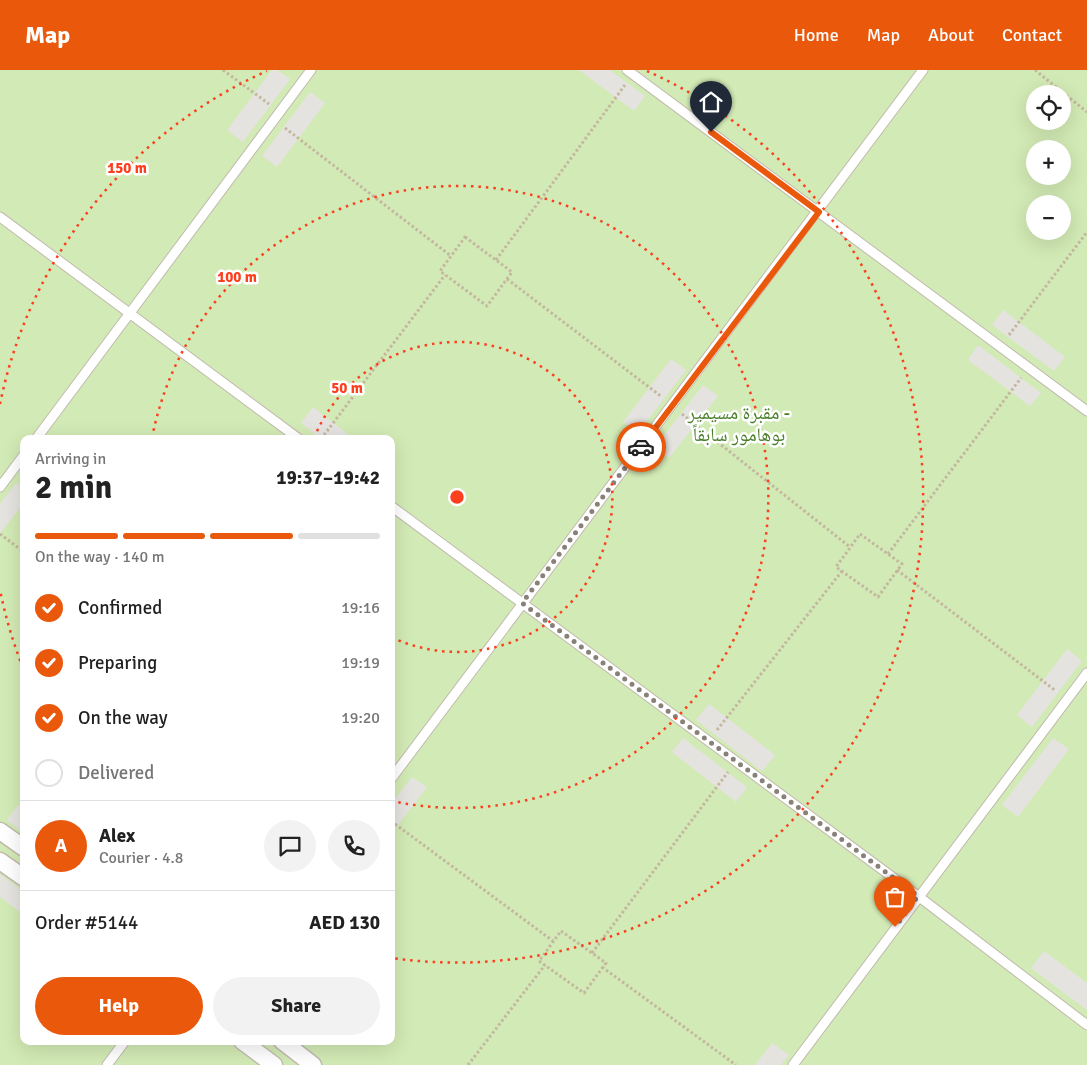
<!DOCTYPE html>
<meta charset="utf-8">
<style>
:root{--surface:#fff;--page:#f2f2f2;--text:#222;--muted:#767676;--line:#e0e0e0;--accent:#ea580c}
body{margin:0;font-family:Signika,"Noto Naskh Arabic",sans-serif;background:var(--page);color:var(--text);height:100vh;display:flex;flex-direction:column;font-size:19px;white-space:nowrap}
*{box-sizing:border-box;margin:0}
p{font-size:16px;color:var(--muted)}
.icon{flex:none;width:28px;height:28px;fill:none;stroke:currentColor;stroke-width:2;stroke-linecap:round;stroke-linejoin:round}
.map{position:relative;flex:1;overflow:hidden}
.panel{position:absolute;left:20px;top:365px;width:375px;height:610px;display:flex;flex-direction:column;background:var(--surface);border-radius:10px;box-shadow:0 5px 20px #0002}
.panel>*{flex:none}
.tools{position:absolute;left:1026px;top:15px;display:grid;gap:10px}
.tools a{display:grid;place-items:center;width:45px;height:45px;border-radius:50%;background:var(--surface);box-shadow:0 5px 20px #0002;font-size:25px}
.pin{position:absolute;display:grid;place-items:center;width:42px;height:42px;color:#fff;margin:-51px -21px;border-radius:50% 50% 50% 0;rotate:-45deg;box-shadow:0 0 5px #0007}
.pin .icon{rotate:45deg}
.courier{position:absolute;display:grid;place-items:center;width:50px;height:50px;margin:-25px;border:4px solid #ea580c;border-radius:50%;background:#fff;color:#222;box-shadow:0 1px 6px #0007}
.head em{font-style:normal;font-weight:800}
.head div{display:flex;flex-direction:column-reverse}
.head{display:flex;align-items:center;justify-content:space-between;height:85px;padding:0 15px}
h1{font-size:32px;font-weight:800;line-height:38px}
.bar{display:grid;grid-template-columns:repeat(4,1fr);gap:8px 5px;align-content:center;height:60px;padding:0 15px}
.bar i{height:6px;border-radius:4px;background:var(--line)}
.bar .on{background:var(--accent)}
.bar p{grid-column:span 4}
.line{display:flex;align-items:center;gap:12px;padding:0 15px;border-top:1px solid var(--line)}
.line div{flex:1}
.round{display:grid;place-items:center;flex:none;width:52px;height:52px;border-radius:26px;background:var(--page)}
ol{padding:0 15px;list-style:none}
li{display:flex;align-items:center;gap:15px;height:55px}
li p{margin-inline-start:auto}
li .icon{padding:5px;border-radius:50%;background:var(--accent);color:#fff;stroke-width:4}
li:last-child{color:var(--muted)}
li i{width:28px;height:28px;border:2px solid var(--line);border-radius:50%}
.primary-button{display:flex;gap:10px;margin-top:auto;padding:10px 15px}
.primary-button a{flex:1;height:58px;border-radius:30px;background:var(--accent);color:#fff;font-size:20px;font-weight:800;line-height:58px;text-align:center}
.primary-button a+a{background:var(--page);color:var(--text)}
header{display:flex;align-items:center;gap:30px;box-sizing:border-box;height:70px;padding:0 25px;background:var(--accent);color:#fff}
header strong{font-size:24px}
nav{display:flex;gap:28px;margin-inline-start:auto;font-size:18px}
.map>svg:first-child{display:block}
.green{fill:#d2eab5;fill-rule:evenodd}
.parking{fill:#e5e3e0}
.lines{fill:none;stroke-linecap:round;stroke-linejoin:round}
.service-casing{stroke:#c2bbae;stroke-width:11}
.minor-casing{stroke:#c2bbae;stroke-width:19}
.path{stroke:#c4b79f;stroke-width:3;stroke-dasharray:2.5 2.5;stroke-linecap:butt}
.service{stroke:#fff;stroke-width:9}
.minor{stroke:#fff;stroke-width:16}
.done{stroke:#878178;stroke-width:5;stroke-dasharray:0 9}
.route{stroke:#ea580c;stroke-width:6}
.ring{fill:none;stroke:#fc3f1d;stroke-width:2.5;stroke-dasharray:2.5 5}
.labels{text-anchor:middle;stroke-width:5;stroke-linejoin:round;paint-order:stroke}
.park-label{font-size:19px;fill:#4a7f2a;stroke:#fff}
.centre{fill:#fc3f1d;stroke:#fff;stroke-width:2.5}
.ring-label{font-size:15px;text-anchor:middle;font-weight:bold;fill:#fc3f1d;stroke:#fff;stroke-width:5;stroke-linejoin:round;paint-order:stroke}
</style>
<header>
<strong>Map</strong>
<nav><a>Home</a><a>Map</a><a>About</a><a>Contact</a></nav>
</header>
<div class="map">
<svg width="1087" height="995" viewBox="0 0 1087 995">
<rect width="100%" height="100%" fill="#f6f3ec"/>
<!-- green -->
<path class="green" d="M0 0H1087V995H0ZM1035 24H1062V51H1035ZM1035 79H1062V106H1035ZM1035 134H1062V161H1035ZM24 369H391V971H24Z"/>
<!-- parking -->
<path class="parking" d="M272 0H277L290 9 243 72 227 60Z
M579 0H610L645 26 634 41Z
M310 22 325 33 277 97 262 86Z
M1003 240 1065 287 1054 301 992 255Z
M978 275 1041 323 1030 336 968 290Z
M671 289 686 300 638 363 623 352Z
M703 315 718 326 669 388 655 377Z
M313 337 354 369H321L301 353Z
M16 413 24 419V433L0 463V434Z
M1067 579 1082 591 1032 657 1017 645Z
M709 634 775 685 762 701 696 650Z
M683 668 747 717 736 732 672 682Z
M1053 668 1069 679 1018 747 1002 735Z
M412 707 427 717 391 764V734Z
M18 735 24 739V763L7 750Z
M0 804 24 822V845L0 827Z
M1044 881 1087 913V940L1031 898Z
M772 973 789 985 781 995H755Z"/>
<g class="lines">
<defs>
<path id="service" d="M627 0 1087 341
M0 147 299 369
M36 369 311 0
M0 417 24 385
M391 436 918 826 1087 955
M391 709 923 0
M107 995 125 971
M793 995 1087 603"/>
<path id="minor" d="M0 761 24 778
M0 791 24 808
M242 971 274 995
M282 971 313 995"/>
</defs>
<!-- service casing -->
<use href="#service" class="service-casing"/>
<!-- minor casing -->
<use href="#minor" class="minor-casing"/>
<!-- path -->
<path class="path" d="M223 0 269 34
M1035 0 1087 42
M285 58 451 186
M465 167 512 202 487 236 440 201Z
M496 190 625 15
M507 209 662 327
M1009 265 1087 162
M682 344 850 477
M321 369 445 205
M0 464 24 482
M860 464 902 494 878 527 836 497Z
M888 484 1021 308
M897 500 1056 621
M717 660 842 501
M391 751 553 871
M561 861 606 893 584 923 539 891Z
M592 883 728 702
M602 897 736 995
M468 995 545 895"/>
<!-- service -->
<use href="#service" class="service"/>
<!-- minor -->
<use href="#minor" class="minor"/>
</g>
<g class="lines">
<!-- done -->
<path class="done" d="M641 377 522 533 918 826 895 857"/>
<!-- route -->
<path class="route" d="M641 377 819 142 711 62"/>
</g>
<!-- distance rings -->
<g class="ring">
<path d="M314 368A155 155 0 1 1 391 567"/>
<path d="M152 368A311 311 0 1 1 392 731"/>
<path d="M23 598A466 466 0 0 1 0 520M0 334A466 466 0 0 1 267 1M647 1A466 466 0 0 1 392 888"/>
</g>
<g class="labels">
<!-- park labels -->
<g class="park-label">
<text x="739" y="349">مقبرة مسيمير -<tspan x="739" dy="22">بوهامور سابقاً</tspan></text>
</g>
</g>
<circle cx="457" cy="427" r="8" class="centre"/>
<g class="ring-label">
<text x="127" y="103">150 m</text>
<text x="237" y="212">100 m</text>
<text x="347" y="323">50 m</text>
</g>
</svg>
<div class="tools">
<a><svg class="icon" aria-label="locate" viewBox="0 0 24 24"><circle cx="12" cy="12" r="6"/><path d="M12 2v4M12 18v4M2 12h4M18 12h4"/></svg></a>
<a>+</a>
<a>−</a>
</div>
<div class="pin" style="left:895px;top:857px;background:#ea580c"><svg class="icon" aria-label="bag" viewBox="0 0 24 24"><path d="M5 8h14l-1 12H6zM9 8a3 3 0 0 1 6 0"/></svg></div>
<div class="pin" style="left:711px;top:62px;background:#1f2937"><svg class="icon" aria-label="home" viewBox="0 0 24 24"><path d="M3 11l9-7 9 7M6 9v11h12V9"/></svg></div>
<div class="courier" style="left:641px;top:377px"><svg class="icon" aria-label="car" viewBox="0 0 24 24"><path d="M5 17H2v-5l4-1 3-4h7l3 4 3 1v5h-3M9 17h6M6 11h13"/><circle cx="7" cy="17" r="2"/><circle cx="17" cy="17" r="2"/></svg></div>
<section class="panel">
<div class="head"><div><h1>2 min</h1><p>Arriving in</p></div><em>19:37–19:42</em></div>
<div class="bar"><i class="on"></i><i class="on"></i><i class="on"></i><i></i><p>On the way · 140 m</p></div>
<ol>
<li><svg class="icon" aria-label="check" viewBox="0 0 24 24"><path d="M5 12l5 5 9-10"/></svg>Confirmed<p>19:16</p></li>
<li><svg class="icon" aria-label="check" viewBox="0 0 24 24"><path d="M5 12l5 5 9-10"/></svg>Preparing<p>19:19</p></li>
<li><svg class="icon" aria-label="check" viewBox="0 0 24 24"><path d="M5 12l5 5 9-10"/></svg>On the way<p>19:20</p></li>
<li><i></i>Delivered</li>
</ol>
<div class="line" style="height:90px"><b class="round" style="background:var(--accent);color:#fff">A</b><div><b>Alex</b><p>Courier · 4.8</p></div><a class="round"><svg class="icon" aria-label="chat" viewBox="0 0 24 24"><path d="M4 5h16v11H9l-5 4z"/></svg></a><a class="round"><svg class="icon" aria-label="phone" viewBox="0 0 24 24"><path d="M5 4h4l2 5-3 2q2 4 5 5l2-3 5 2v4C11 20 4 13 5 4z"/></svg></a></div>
<div class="line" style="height:65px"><div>Order #5144</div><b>AED 130</b></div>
<div class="primary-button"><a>Help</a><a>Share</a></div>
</section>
</div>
